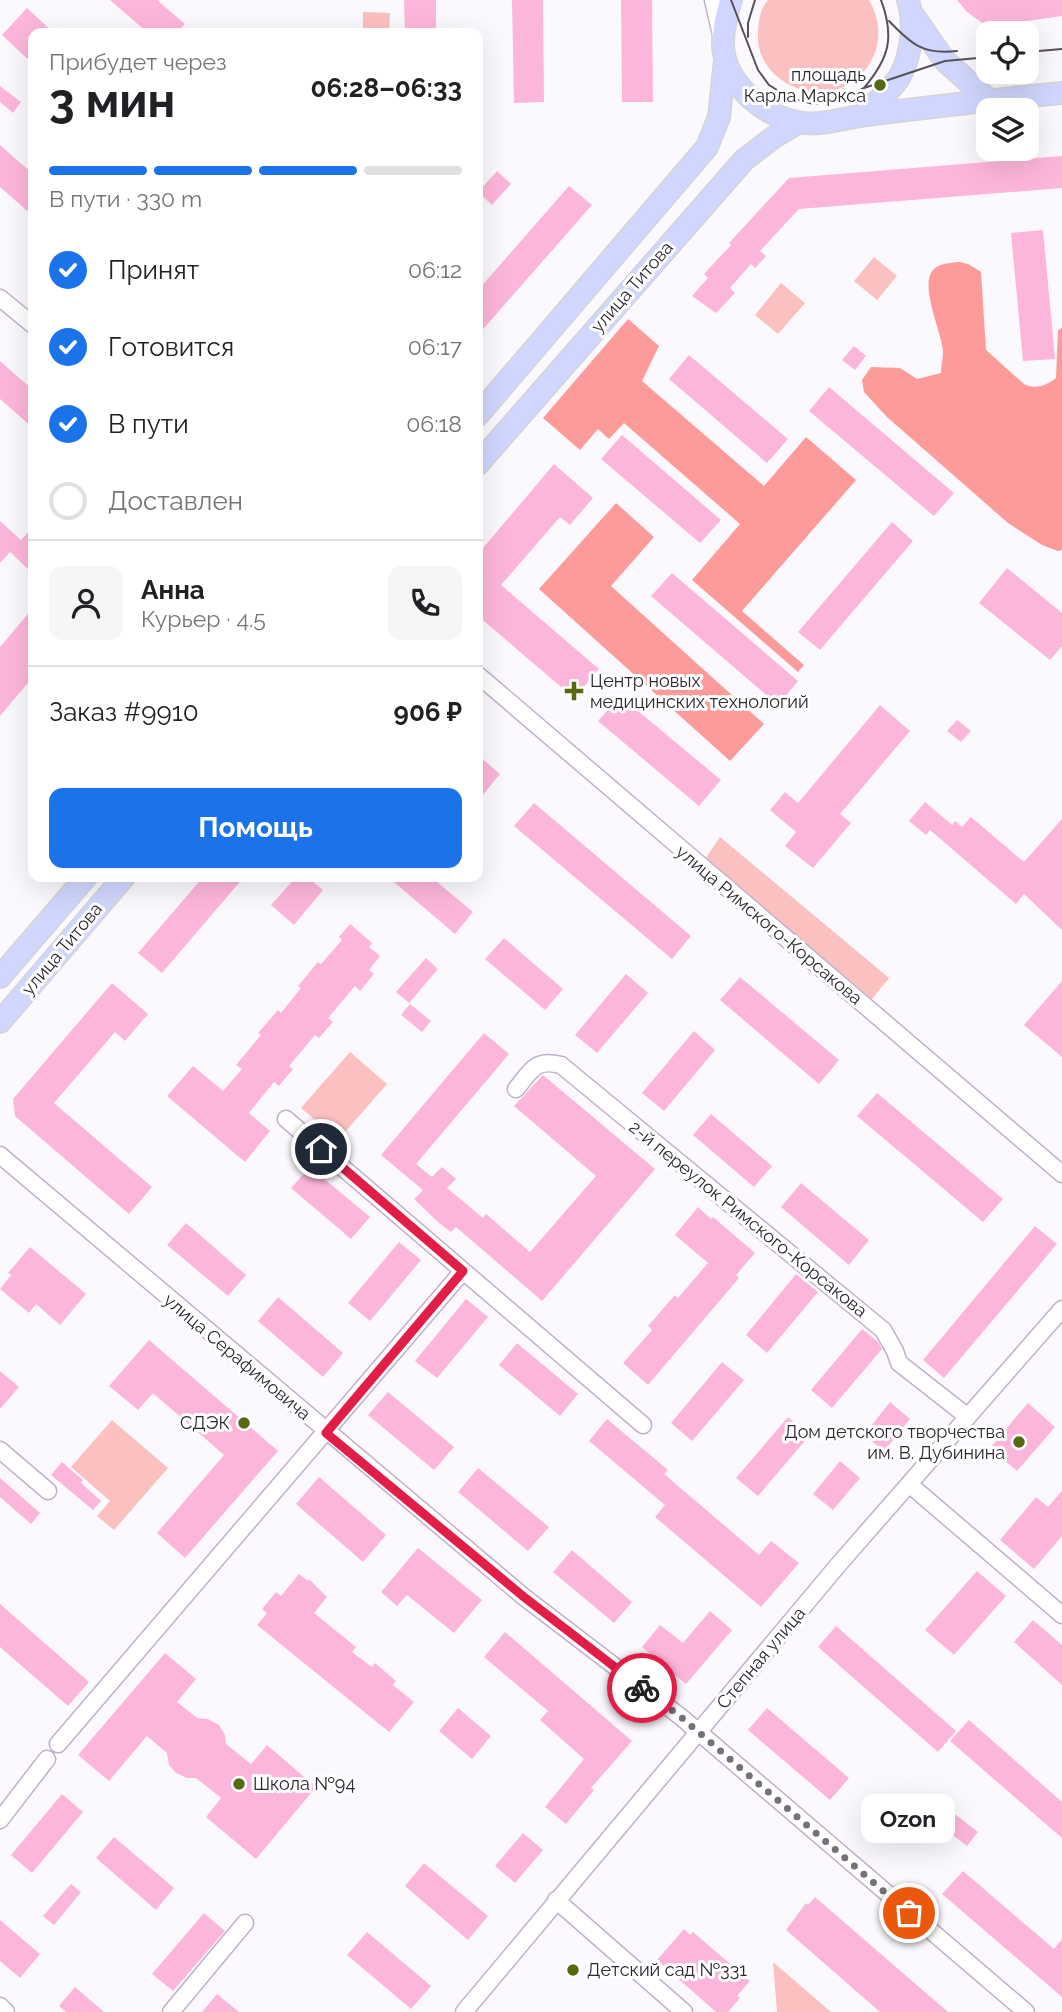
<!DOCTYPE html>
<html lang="ru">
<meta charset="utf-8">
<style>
:root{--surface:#fff;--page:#f6f6f6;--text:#202124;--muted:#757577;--line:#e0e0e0;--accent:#1a73e8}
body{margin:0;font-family:Raleway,sans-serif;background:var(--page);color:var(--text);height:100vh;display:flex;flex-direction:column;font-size:26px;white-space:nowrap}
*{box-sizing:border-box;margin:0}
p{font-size:23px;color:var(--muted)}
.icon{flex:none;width:38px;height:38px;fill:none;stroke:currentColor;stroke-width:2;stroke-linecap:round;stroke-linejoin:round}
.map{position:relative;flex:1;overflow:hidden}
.panel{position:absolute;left:28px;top:28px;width:455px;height:854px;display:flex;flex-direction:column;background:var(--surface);border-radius:14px;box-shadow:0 7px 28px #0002}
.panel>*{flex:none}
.fabs{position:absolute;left:976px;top:21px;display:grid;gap:14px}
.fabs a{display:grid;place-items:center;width:63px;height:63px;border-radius:14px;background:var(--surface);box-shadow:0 7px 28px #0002;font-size:35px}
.pin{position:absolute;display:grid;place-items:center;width:60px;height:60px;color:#fff;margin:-30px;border:4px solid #fff;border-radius:50%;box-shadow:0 2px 7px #0007}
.courier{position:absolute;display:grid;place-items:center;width:70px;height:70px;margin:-35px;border:5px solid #e11d48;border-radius:50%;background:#fff;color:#222;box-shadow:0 2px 9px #0007}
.bubble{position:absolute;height:49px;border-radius:14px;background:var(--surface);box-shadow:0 7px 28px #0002;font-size:23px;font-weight:700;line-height:49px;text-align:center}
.headline em{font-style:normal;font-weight:700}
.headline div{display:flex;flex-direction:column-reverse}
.headline{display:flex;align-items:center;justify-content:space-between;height:119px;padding:0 21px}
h1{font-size:46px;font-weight:700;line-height:52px}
.bar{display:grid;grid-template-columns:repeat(4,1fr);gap:10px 7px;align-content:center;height:84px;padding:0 21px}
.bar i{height:9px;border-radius:5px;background:var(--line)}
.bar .active{background:var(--accent)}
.bar p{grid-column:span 4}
.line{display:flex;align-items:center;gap:18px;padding:0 21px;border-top:2px solid var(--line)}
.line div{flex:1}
.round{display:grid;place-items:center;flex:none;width:74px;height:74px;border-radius:14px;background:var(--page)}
ol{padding:0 21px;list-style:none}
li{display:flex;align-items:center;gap:21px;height:77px}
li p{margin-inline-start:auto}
li .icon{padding:7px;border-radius:50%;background:var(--accent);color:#fff;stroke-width:4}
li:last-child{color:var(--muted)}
li i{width:38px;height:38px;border:4px solid var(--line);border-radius:50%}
.action{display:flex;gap:14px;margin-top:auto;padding:14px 21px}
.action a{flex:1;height:80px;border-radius:14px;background:var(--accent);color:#fff;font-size:28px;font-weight:700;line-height:80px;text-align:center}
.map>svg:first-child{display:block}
.green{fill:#fbc1c0}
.forest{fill:#fd9b9b}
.building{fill:#fdb6db}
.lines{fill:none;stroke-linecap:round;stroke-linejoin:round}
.minor-casing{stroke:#c0b0c9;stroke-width:19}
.major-casing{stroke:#d5d4d6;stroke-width:24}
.minor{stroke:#fff;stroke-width:16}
.major{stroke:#d1d6fe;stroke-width:21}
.tram{stroke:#56515a;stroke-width:2}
.done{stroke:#757079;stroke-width:7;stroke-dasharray:0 12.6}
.route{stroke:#e11d48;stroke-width:9}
.poi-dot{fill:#586914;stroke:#fff;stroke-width:2.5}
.labels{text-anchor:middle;stroke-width:6;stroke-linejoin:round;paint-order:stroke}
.poi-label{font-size:18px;fill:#2d2731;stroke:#fff;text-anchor:end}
.street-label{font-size:18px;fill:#2d2731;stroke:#fff}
</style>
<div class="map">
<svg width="1062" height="2012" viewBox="0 0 1062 2012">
<rect width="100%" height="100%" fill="#fcf9fe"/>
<!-- green -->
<path class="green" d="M768 0H869C903 58 838 118 783 81 770 73 759 57 758 41 758 27 758 11 768 0Z
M363 12 390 13 389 33H363Z
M874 257 897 276 877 300 854 281Z
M781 283 805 303 778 334 755 315Z
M720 837 889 978 872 999 705 859Z
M350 1052 387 1084 338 1140 301 1108Z
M112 1420 168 1468 114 1530 97 1516 110 1501 71 1467Z
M773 1962 831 2012H777Z"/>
<!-- forest -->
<path class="forest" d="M959 262 968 264 981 272 986 350 1024 384C1035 390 1047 385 1056 378L1058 330 1062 328V550L1058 551 1042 545 1008 523 887 417 864 392 862 380 871 367 900 368 917 379 941 373C941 366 943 358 943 351 942 333 919 285 933 270 939 263 950 263 959 262Z
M628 319 659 346 642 381 764 486 806 437 856 480 742 611 804 665 798 672 692 580 740 524 624 423 609 439 598 429 580 450 543 418Z
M616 503 654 537 611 586 764 724 730 761 539 589Z"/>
<!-- building -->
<path class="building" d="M110 0H157L185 24 176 33H148Z
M404 0H436V33H405Z
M512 0H543L544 102 514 103Z
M621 0H652L653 102H622Z
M957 0H1062V16L988 27 967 12Z
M27 8 54 33H33V64L2 35Z
M0 86 21 102 13 113 0 102Z
M0 145 33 174V216L0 187Z
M1062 156V188L799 209 760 251 766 256 755 268 751 264 730 288 735 293 716 313 692 296 708 278 704 274 731 245 729 243 789 178Z
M497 171 511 184 492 205 478 192Z
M569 186 592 205 478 335V290Z
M1043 230 1055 359 1023 361 1011 233Z
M854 346 866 356 855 370 842 360Z
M689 355 788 439 767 463 669 379Z
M0 361 33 390V428L0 399Z
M829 387 954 493 934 516 809 411Z
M622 435 721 520 700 543 601 459Z
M554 464 593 498 570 525 560 517 501 585 599 669 574 698 478 616V554Z
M0 521 21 540 33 527V574L10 552 0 563Z
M892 522 913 541 820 650 798 632Z
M1007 568 1062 613V646L1050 660 979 603Z
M672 573 798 681 778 705 651 596Z
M33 608V677L0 716V647Z
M620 696 721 780 699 806 598 721Z
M880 705 910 731 840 814 851 823 813 868 785 846 796 832 770 810 785 792 798 803Z
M957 720 971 731 961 742 947 731Z
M478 755 500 774 478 801Z
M925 802 952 825 955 821 962 827 971 817 1024 862 1062 819V930L1024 894 1016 904 930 830 926 835 909 821Z
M534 803 691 936 672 959 514 826Z
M203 877H244L162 973 138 953Z
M296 877H307L323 890 294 925 271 905Z
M388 877H431L473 912 455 934Z
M350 924 372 943 369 947 380 956 369 970 374 974 360 991 355 986 328 1018 333 1022 319 1038 315 1035 289 1066 293 1069 279 1086 274 1082 249 1113 270 1131 245 1162 167 1096 193 1066 223 1091 242 1069 236 1065 261 1035 258 1033 278 1010 281 1013 301 988 298 986 318 962 321 964 342 940 339 937Z
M504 938 563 989 545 1010 485 959Z
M426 958 438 969 409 1003 396 992Z
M626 974 648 993 597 1053 575 1035Z
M740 977 839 1060 819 1084 720 1000Z
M1062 981V1057L1024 1025Z
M112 983 148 1014 125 1041 115 1032 54 1103 152 1187 129 1214 15 1116 13 1099Z
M410 1004 431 1021 422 1032 401 1015Z
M694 1031 715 1050 664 1111 642 1093Z
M484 1033 509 1054 416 1164 432 1177 442 1167 456 1179 447 1188 483 1218 486 1214 530 1252 596 1176 514 1106 543 1075 655 1169 542 1301 456 1227 451 1232 438 1222 414 1199 423 1190 381 1155Z
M877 1093 1003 1199 983 1222 857 1116Z
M711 1114 772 1166 754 1187 693 1135Z
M310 1167 370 1217 351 1239 291 1188Z
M801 1183 869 1240 849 1265 781 1207Z
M698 1207 711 1219 713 1217 755 1253 736 1275 739 1278 648 1385 623 1363 652 1330 648 1326 675 1295 678 1298 708 1263 675 1235Z
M186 1223 246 1275 228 1296 167 1245Z
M1035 1226 1057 1244 944 1378 923 1360Z
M399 1242 421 1260 370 1321 348 1303Z
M30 1247 86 1294 60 1325 36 1304 29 1313 0 1289 11 1275 8 1273Z
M796 1274 818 1292 767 1353 746 1335Z
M278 1297 343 1353 323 1377 258 1321Z
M466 1299 488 1317 437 1378 415 1361Z
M862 1329 878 1342 882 1349 832 1408 811 1390Z
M149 1340 278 1451 185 1558 157 1533 224 1455 153 1393 138 1410 109 1386Z
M517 1343 578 1394 560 1416 499 1365Z
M722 1362 744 1380 692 1441 671 1423Z
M0 1371 19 1387 0 1409Z
M388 1392 454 1447 434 1470 368 1415Z
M890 1402 910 1419 884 1451 864 1435Z
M1028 1403 1055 1427 1017 1471 990 1448Z
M788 1417 809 1436 758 1496 736 1478Z
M607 1419 668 1470 664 1474 759 1555 771 1541 799 1563 761 1607 655 1517 665 1505 589 1441Z
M840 1461 860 1478 833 1510 813 1494Z
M62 1462 83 1480 81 1483 101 1501 93 1510 51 1475Z
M478 1468 549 1527 528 1551 458 1492Z
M319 1477 386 1535 363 1562 296 1504Z
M0 1478 40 1513 31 1524 0 1497Z
M1062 1491V1536L1034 1569 1000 1540 1036 1497 1048 1507Z
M418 1548 482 1600 454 1633 407 1595 397 1606 381 1592Z
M572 1550 632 1602 614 1623 553 1572Z
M977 1571 1006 1596 954 1655 925 1630Z
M299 1574 308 1581 309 1579 327 1597 314 1613 356 1647 352 1652 372 1667 375 1663 396 1681 393 1685 414 1702 389 1732 257 1625 267 1613 262 1609 276 1592 281 1596Z
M0 1604 89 1682 68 1706 0 1647Z
M710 1611 732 1630 686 1684 642 1647 660 1625 683 1643Z
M1033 1620 1062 1645V1685L1014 1642Z
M836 1626 956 1731 938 1752 818 1647Z
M505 1632 632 1741 591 1788 594 1790 566 1824 545 1807 584 1759 540 1720 548 1711 484 1657Z
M165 1653 196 1679 177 1702 197 1718 208 1719 219 1725 225 1735 226 1744 251 1764 267 1745 316 1787 256 1859 206 1817 221 1798 196 1778H187L176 1773 169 1765 167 1753 147 1736 109 1781 78 1755Z
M458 1708 491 1736 472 1759 439 1731Z
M767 1708 849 1778 830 1800 748 1730Z
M969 1720 1062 1802V1838L950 1741Z
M62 1794 83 1812 32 1873 11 1855Z
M943 1805 978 1832 967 1846 932 1819Z
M523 1833 543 1850 515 1883 495 1866Z
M114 1837 174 1888 156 1910 96 1858Z
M424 1863 488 1916 468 1940 405 1886Z
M963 1871 1054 1949 1062 1939V1997L942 1894Z
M71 1884 81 1892 54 1925 43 1916Z
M815 1897 948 2012H880L786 1930 806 1903 808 1905Z
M204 1913 225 1931 173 1991 152 1974Z
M0 1920 40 1954 20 1978 0 1961Z
M684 1929 690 1935 693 1932 750 1981 737 1996 740 1998 728 2012H716L657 1960Z
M367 1932 431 1986 411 2009 347 1955Z
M75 1987 104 2012H66L59 2006Z
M217 1994 239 2012H202Z"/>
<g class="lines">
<defs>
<path id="minor" d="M713 0 721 35
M0 298 33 325
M478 675 1062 1174
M516 1089C531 1071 535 1058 561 1065L883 1330 895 1351 899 1363 968 1417
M286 1119 643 1425
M0 1155 524 1597 681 1717 1026 2012
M0 1450 48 1491
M909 1484 1062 1615
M58 1744 463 1271
M0 1820 47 1759
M556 1900 684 2012
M0 2006 6 2012
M171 2012 245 1923
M464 2012 839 1564 1062 1309"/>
<path id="major" d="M731 0C727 13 723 28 723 42 722 80 762 116 797 122 819 127 844 118 866 115 931 107 996 99 1062 93
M913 15 945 61 989 100
M861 116C874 104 891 91 900 76 912 54 915 23 908 0
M478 415 707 147 719 117 725 60
M478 464 744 160 774 137 798 123
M0 977 86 877
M0 1022 124 877"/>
</defs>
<!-- minor casing -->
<use href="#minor" class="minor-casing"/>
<!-- major casing -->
<use href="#major" class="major-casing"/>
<!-- minor -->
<use href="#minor" class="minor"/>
<!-- major -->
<use href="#major" class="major"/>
<!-- tram -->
<path class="tram" d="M731 0 758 70 769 85 790 98 814 104 839 101 864 88 945 61 989 57
M889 21C911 44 923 55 957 51
M748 37V23L755 0
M1027 52 1062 49
M864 88C889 58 895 38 881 0"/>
</g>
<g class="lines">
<!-- done -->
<path class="done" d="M642 1688 681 1717 909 1913"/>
<!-- route -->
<path class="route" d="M321 1149 463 1271 326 1433 524 1597 642 1688"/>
</g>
<!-- markers -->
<g class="poi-dot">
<circle cx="880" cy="85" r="7"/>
<path d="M570.5 680.5h7v7h7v7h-7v7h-7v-7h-7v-7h7z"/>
<circle cx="244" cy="1423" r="7"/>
<circle cx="1019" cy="1442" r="7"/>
<circle cx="239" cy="1784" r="7"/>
<circle cx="573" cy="1970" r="7"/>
</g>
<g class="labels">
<!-- poi labels -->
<g class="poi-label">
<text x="866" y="81">площадь<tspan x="866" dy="21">Карла Маркса</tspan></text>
<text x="590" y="687" text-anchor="start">Центр новых<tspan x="590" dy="21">медицинских технологий</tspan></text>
<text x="230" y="1429">СДЭК</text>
<text x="1005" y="1438">Дом детского творчества<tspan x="1005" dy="21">им. В. Дубинина</tspan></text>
<text x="253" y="1790" text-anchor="start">Школа №94</text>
<text x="587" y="1976" text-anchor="start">Детский сад №331</text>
</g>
<!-- street labels -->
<g class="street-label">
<text transform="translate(632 287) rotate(-49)" y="6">улица Титова</text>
<text transform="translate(769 925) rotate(40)" y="6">улица Римского-Корсакова</text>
<text transform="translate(62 949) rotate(-50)" y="6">улица Титова</text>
<text transform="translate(748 1219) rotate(39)" y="6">2-й переулок Римского-Корсакова</text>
<text transform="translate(237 1357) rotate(40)" y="6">улица Серафимовича</text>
<text transform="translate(761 1658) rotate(-50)" y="6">Степная улица</text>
</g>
</g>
</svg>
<div class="fabs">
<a><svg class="icon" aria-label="locate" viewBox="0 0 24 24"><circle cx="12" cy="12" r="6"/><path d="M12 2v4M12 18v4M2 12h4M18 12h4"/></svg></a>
<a><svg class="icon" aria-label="layers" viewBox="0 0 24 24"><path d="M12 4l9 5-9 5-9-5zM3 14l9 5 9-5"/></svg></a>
</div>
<div class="pin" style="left:909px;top:1913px;background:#ea580c"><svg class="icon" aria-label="bag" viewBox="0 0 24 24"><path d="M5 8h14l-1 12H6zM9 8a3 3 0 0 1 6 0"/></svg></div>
<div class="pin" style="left:321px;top:1149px;background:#1f2937"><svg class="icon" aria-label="home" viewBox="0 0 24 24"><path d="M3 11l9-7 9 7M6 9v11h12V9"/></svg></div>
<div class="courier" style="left:642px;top:1688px"><svg class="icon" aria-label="bike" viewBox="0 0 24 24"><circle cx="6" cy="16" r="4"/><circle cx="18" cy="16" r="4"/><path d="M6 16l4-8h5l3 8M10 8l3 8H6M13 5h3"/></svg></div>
<div class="bubble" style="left:861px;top:1794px;width:94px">Ozon</div>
<section class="panel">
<div class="headline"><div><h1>3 мин</h1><p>Прибудет через</p></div><em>06:28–06:33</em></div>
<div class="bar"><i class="active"></i><i class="active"></i><i class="active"></i><i></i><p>В пути · 330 m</p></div>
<ol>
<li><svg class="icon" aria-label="check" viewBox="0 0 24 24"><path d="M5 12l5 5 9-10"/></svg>Принят<p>06:12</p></li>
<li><svg class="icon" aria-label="check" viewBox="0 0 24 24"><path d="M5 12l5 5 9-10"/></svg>Готовится<p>06:17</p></li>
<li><svg class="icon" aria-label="check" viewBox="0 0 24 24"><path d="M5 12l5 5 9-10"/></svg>В пути<p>06:18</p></li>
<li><i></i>Доставлен</li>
</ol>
<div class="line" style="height:126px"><a class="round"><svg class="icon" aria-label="person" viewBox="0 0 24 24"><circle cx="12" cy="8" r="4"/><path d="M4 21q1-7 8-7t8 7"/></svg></a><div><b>Анна</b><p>Курьер · 4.5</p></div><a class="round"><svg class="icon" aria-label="phone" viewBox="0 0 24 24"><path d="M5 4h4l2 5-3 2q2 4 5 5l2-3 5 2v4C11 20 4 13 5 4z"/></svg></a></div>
<div class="line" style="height:91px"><div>Заказ #9910</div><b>906 ₽</b></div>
<div class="action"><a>Помощь</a></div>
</section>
</div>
